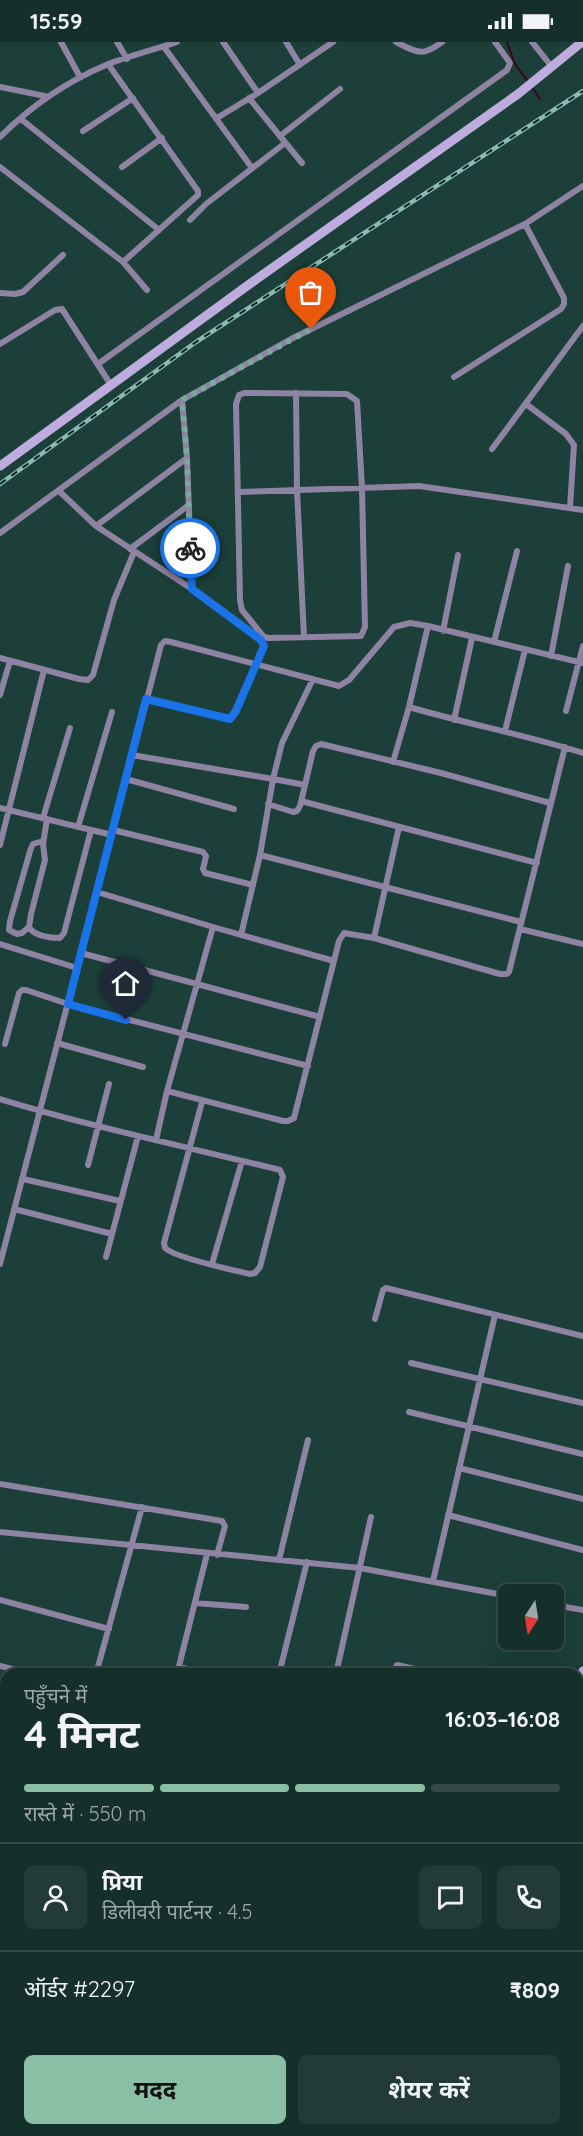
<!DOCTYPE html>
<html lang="hi">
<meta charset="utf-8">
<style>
:root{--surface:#152f2b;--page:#223b37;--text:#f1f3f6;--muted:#9da9a9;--line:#344a47;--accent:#8abfa5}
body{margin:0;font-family:Quicksand,"Noto Sans Devanagari",sans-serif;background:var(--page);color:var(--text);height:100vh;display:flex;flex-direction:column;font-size:22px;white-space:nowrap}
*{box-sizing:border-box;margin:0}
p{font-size:20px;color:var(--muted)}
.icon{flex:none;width:33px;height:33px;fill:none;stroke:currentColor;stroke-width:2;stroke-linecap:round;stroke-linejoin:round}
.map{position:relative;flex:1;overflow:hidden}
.panel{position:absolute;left:0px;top:1626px;width:584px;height:468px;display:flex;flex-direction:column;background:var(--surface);border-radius:18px 18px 0 0;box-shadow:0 6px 24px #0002,0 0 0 2px var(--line)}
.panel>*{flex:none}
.needle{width:39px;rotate:192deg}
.buttons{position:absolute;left:498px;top:1542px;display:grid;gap:12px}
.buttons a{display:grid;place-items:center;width:66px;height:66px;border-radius:9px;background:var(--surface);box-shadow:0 6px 24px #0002,0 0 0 2px var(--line);font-size:30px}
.pin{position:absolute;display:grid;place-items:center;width:51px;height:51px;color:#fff;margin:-62px -26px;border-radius:50% 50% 50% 0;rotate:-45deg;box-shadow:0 0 6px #0007}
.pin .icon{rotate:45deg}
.courier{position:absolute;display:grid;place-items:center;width:60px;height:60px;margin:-30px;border:4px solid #1a73e8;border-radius:50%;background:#fff;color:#222;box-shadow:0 2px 8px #0007}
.headline em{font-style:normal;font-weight:700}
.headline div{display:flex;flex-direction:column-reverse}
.headline{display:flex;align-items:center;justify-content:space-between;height:102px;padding:0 24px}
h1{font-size:39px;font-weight:700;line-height:45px}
.bar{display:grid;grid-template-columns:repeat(4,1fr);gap:9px 6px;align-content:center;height:72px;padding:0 24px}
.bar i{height:8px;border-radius:4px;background:var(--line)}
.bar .selected{background:var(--accent)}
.bar p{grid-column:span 4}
.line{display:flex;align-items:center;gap:15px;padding:0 24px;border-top:2px solid var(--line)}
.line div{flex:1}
.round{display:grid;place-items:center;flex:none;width:63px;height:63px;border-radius:9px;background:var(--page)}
.cta{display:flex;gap:12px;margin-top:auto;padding:12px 24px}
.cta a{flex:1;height:69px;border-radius:9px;background:var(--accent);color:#111;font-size:24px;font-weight:700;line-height:69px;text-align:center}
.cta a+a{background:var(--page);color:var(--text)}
.status{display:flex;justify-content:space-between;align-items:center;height:42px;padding:0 30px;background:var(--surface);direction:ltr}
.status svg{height:16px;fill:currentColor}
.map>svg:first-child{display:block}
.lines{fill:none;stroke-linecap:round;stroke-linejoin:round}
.stream{stroke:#3a051b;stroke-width:2}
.street{stroke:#8e83a2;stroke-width:6}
.secondary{stroke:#beacde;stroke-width:9}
.primary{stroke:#dfd2f9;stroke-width:10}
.rail-casing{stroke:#8bbab1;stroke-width:4.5}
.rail{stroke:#002620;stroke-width:2;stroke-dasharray:7;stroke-linecap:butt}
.done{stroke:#7ba89f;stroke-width:6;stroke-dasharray:0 10.8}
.route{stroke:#1a73e8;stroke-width:8}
</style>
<div class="status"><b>15:59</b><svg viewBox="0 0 49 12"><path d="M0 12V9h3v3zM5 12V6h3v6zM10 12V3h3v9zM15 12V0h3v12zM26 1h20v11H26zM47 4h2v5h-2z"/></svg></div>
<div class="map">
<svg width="583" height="2094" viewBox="0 0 583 2094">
<rect width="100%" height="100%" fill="#1c3f39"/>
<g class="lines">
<!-- stream -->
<path class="stream" d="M507 0 514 20 528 40
M532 45 540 57"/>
<!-- street -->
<path class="street" d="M61 0 80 35
M117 0 127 17
M223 0 258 51
M286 0 300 23
M396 0C418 11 422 15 442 0
M532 0 552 25
M164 5 252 126
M108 22 198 149V153L123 220
M0 45 45 54
M249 56 302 121
M217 76 258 51 333 0
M21 77 159 188
M83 89 133 56
M280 94 340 47
M0 95C31 64 66 40 106 23 129 14 153 8 177 0
M0 125 123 220 147 248
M122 125 162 96
M190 178 206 162 285 101
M0 251 15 252 23 250 63 213
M0 302 55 268 62 267 111 343
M98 322 507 28 510 21 495 0
M454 335 561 267 564 262V256L525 182
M244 351 347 352 357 359 362 446 365 585 361 594 268 596 263 594 242 568 240 558 236 362 239 353Z
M296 351 297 448 304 595
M182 358 187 416 192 547
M526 362 566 392 574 403 570 466
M492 407 583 284
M59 449 96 484 192 547 261 598 264 604 235 669 230 677 146 657
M239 450 419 444 583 468
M96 484 187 416
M0 491 182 358 291 297 525 182 583 144
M130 507 189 463
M443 589 458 513
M494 600 517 509
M551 614 568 524
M0 616 79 637 88 638 93 633 114 558 134 510
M0 653 10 619
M409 665C467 682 526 693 583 711
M566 669 583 604
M454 678 472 596
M505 689 525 608
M132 713 273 737 282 701 313 637
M393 720 409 665 428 584
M126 737 234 767
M301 759 537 821
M268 762 293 770 297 769 300 764 305 743
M0 766 112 793
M43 776 70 686
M47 777 43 802 45 818 31 872 29 885C34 894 50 896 60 896L64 891 91 788
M78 785 112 670
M113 788 203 810 206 814 203 827 205 831 253 843
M0 803 44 628
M260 813 521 880
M97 850 213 885 334 919
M29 885 22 891 17 892 9 888 10 879 31 806 33 802 43 799
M520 887 583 902
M241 893 260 813 273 737 305 743 313 709 316 704 321 702 441 731 550 761
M374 896 399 785
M0 902 77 926
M81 911 320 975
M57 1001 143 1025
M5 1002 19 951 22 948H26L68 962 308 1024
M167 1049 283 1079H288L294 1076 339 899 344 891 374 896 500 932H507L509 930 565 705
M0 1057C92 1085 187 1105 280 1128L283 1135 260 1225 255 1231 250 1232C233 1228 175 1216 165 1206L164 1201 202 1060
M156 1098 167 1049 213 885
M88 1123 109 1042
M23 1137 120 1159
M14 1167 112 1192
M106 1215 138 1094
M0 1222 161 603 165 599 171 600 339 644 349 638 394 585 410 581 428 584 583 621
M212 1222 242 1119
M375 1277 383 1248 386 1246 583 1294
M411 1321 583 1361
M409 1370 583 1412
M459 1426 583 1457
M0 1442 222 1479 225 1484 217 1513
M448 1473 583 1508
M0 1490 360 1526 508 1554
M279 1518 308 1398
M433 1539 495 1273
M0 1558 109 1587
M195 1561 246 1565
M554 1563 583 1568
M0 1624 31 1632
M179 1625 206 1632
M96 1632 142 1465
M177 1632 207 1512
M279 1632 307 1520
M336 1632 371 1475
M392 1632 397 1623 437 1632
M0 1741 6 1743
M578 1743 583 1744
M578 1795 583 1796
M0 1796 6 1797
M0 1834 6 1835
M0 1887 6 1888
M0 1968 6 1969
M578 1991 583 1993
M203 2088 227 2094
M27 2094 28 2088
M292 2094 293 2088
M358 2094 360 2088
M425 2094 426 2088
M530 2094V2088"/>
<!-- secondary -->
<path class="secondary" d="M0 424 251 241 518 52 582 0
M578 1670 583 1629"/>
<!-- primary -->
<path class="primary" d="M578 1927 583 1911
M578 1967 583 1947
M545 2094 546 2088
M558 2094 559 2088"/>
<defs>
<path id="rail" d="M0 442 196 300 583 49"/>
</defs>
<!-- rail casing -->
<use href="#rail" class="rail-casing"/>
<!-- rail -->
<use href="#rail" class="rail"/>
</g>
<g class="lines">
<!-- done -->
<path class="done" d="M190 506 187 416 182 358 311 287"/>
<!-- route -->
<path class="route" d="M126 978 68 962 146 657 230 677 236 669 264 604 261 598 192 547 190 506"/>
</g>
</svg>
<div class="buttons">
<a><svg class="needle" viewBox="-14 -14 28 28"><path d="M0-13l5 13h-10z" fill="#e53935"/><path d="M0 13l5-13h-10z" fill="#9da9a9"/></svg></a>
</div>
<div class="pin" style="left:311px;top:287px;background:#ea580c"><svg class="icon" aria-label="bag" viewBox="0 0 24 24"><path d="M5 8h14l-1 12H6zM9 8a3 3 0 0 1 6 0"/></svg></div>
<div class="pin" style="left:126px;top:978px;background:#1f2937"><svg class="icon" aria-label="home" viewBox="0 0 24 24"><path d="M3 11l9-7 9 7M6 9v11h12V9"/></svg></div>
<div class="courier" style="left:190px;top:506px"><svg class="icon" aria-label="bike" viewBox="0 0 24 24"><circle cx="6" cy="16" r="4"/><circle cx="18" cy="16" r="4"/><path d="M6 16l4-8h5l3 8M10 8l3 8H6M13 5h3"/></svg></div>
<section class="panel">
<div class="headline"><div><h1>4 मिनट</h1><p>पहुँचने में</p></div><em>16:03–16:08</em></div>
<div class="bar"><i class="selected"></i><i class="selected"></i><i class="selected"></i><i></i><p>रास्ते में · 550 m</p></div>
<div class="line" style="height:108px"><a class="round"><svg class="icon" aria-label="person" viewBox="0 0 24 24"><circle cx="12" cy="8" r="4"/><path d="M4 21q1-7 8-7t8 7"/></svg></a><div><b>प्रिया</b><p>डिलीवरी पार्टनर · 4.5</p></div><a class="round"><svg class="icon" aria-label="chat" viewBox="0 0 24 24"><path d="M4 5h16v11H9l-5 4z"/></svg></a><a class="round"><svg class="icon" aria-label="phone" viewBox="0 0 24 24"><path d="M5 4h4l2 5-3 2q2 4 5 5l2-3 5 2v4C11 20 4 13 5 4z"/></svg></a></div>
<div class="line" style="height:78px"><div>ऑर्डर #2297</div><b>₹809</b></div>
<div class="cta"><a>मदद</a><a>शेयर करें</a></div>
</section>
</div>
